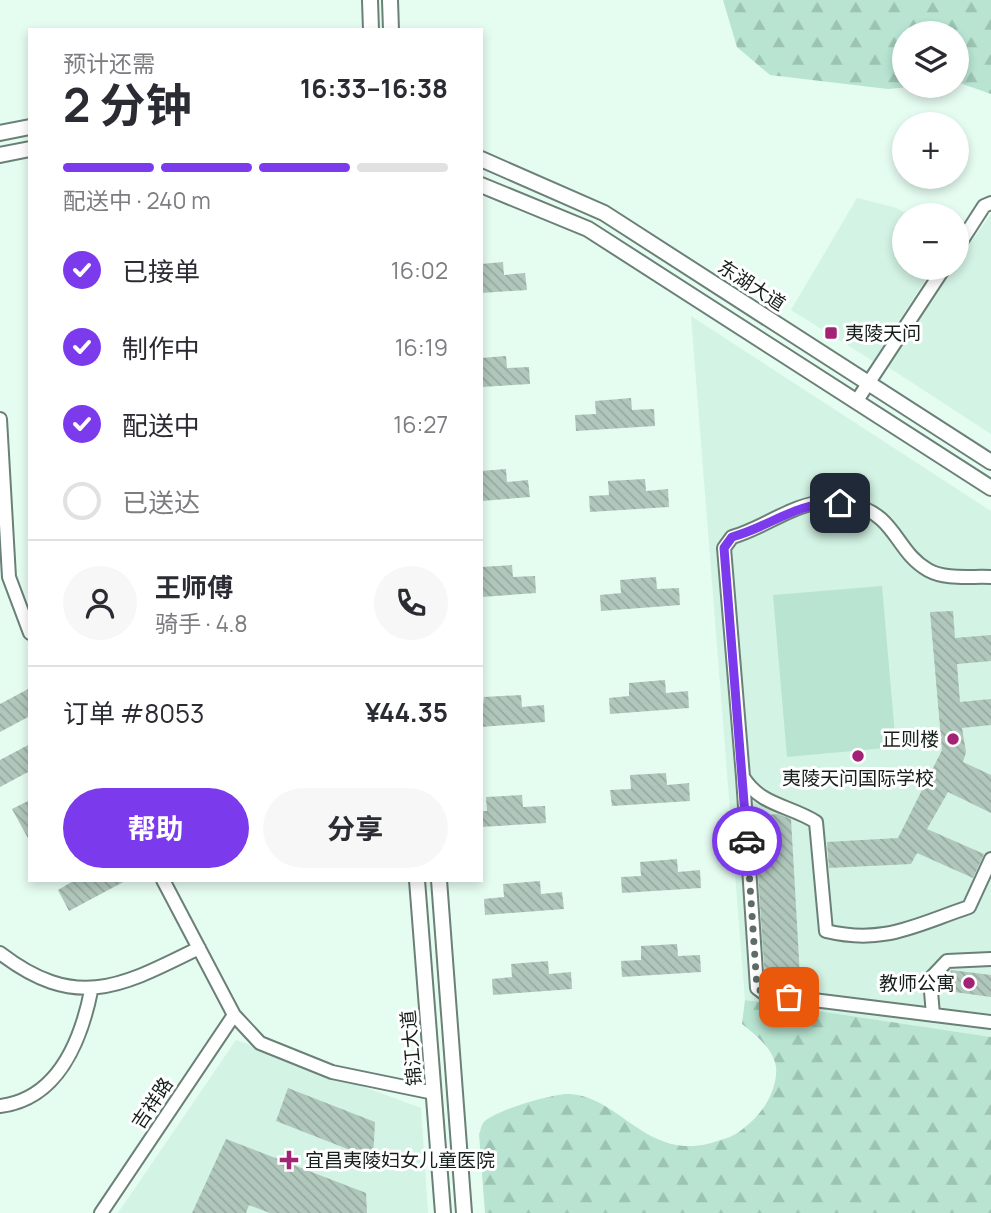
<!DOCTYPE html>
<html lang="zh">
<meta charset="utf-8">
<style>
:root{--surface:#fff;--page:#f7f7f7;--text:#2b2b33;--muted:#7c7c81;--line:#e1e1e2;--accent:#7c3aed}
body{margin:0;font-family:Manrope,"Noto Sans SC",sans-serif;background:var(--page);color:var(--text);height:100vh;display:flex;flex-direction:column;font-size:26px;white-space:nowrap}
*{box-sizing:border-box;margin:0}
p{font-size:23px;color:var(--muted)}
.icon{flex:none;width:38px;height:38px;fill:none;stroke:currentColor;stroke-width:2;stroke-linecap:round;stroke-linejoin:round}
.map{position:relative;flex:1;overflow:hidden}
.sheet{position:absolute;left:28px;top:28px;width:455px;height:854px;display:flex;flex-direction:column;background:var(--surface);border-radius:0px;box-shadow:0 4px 10px #0003}
.sheet>*{flex:none}
.fabs{position:absolute;left:892px;top:21px;display:grid;gap:14px}
.fabs a{display:grid;place-items:center;width:77px;height:77px;border-radius:50%;background:var(--surface);box-shadow:0 4px 10px #0003;font-size:35px}
.pin{position:absolute;display:grid;place-items:center;width:60px;height:60px;color:#fff;margin:-30px;border-radius:14px;box-shadow:0 4px 10px #0006}
.courier{position:absolute;display:grid;place-items:center;width:70px;height:70px;margin:-35px;border:5px solid #7c3aed;border-radius:50%;background:#fff;color:#222;box-shadow:0 2px 9px #0007}
.headline em{font-style:normal;font-weight:700}
.headline div{display:flex;flex-direction:column-reverse}
.headline{display:flex;align-items:center;justify-content:space-between;height:119px;padding:0 35px}
h1{font-size:46px;font-weight:700;line-height:52px}
.bar{display:grid;grid-template-columns:repeat(4,1fr);gap:10px 7px;align-content:center;height:84px;padding:0 35px}
.bar i{height:9px;border-radius:5px;background:var(--line)}
.bar .selected{background:var(--accent)}
.bar p{grid-column:span 4}
.line{display:flex;align-items:center;gap:18px;padding:0 35px;border-top:2px solid var(--line)}
.line div{flex:1}
.round{display:grid;place-items:center;flex:none;width:74px;height:74px;border-radius:37px;background:var(--page)}
ol{padding:0 35px;list-style:none}
li{display:flex;align-items:center;gap:21px;height:77px}
li p{margin-inline-start:auto}
li .icon{padding:7px;border-radius:50%;background:var(--accent);color:#fff;stroke-width:4}
li:last-child{color:var(--muted)}
li i{width:38px;height:38px;border:4px solid var(--line);border-radius:50%}
.primary-button{display:flex;gap:14px;margin-top:auto;padding:14px 35px}
.primary-button a{flex:1;height:80px;border-radius:42px;background:var(--accent);color:#fff;font-size:28px;font-weight:700;line-height:80px;text-align:center}
.primary-button a+a{background:var(--page);color:var(--text)}
.map>svg:first-child{display:block}
.built{fill:#d3f3e4}
.forest{fill:url(#forest-firs)}
.park{fill:#b8e4d1}
.building{fill:url(#building-back-hatch)}
.lines{fill:none;stroke-linecap:round;stroke-linejoin:round}
.minor-casing{stroke:#6b8077;stroke-width:16}
.major-casing{stroke:#6b8077;stroke-width:18}
.minor{stroke:#fff;stroke-width:12}
.major{stroke:#fff;stroke-width:14}
.done{stroke:#5e6c66;stroke-width:7;stroke-dasharray:0 12.6}
.route{stroke:#7c3aed;stroke-width:9}
.poi-dot{fill:#a22375;stroke:#fff;stroke-width:2.5}
.labels{text-anchor:middle;stroke-width:6;stroke-linejoin:round;paint-order:stroke}
.street-label{font-size:19px;fill:#161f1b;stroke:#fff}
.poi-label{font-size:19px;fill:#161f1b;stroke:#fff;text-anchor:start}
</style>
<div class="map">
<svg width="991" height="1213" viewBox="0 0 991 1213">
<defs>
<pattern id="forest-firs" width="22" height="20" patternUnits="userSpaceOnUse" patternTransform="scale(1.75)"><rect width="22" height="20" fill="#b8e4d1"/><path d="M5 1l3.5 6h-7zM16 11l3.5 6h-7z" fill="#9dc3b3"/></pattern>
<pattern id="building-back-hatch" width="6" height="6" patternUnits="userSpaceOnUse" patternTransform="scale(1.75)"><rect width="6" height="6" fill="#b0c7bc"/><path d="M-1 5l2 2M0 0l6 6M5-1l2 2" fill="none" stroke="#97aaa1"/></pattern>
</defs>
<rect width="100%" height="100%" fill="#e5fcf1"/>
<!-- built -->
<path class="built" d="M857 198 897 208 908 215H905V268H933L873 361 791 310Z
M991 214V434L885 365 953 268H957V262Z
M691 316 991 511V1037L745 1000Z
M236 1040 421 1108 428 1213H118Z"/>
<!-- forest -->
<path class="forest" d="M723 0H991V94L957 82V33H905V86H919L888 89 770 75 737 47Z
M745 1000 991 1037V1213H485L479 1134C481 1130 481 1126 483 1123 492 1111 552 1094 568 1094 619 1095 646 1161 711 1143 724 1139 734 1137 744 1128 761 1115 774 1096 776 1075 779 1053 757 1036 742 1024Z"/>
<!-- park -->
<path class="park" d="M882 586 896 747 787 757 773 595Z"/>
<!-- building -->
<path class="building" d="M503 262 504 275 525 273 527 290 481 293V264Z
M506 356 507 368 529 367 530 384 481 387V358Z
M631 398 632 410 654 409 655 426 576 431 575 415 596 414 595 401Z
M506 469 507 482 528 480 530 497 481 501V471Z
M645 479 646 491 668 489 669 507 590 512 589 496 609 495 608 481Z
M512 565 513 577 535 576 536 593 481 597V567Z
M656 577 657 589 679 588 680 605 601 611 600 595 621 593 620 580Z
M953 611 955 638 991 635V661L957 664 960 702 991 699V725L962 728 966 752 963 762 991 775V813L948 792 927 829 984 854 973 878 917 853 911 864 829 868 827 842 898 838 942 750 930 612Z
M665 680 666 693 688 691 689 708 610 714 609 698 629 696V683Z
M30 688V716L0 732V704Z
M521 695 522 707 544 705 545 722 481 727 484 697Z
M30 744V771L0 787V760Z
M666 773 667 785 689 783 690 801 612 806 610 790 631 789 630 775Z
M522 795 523 807 545 806 546 823 481 827V811H487L486 797Z
M30 800V842L12 809Z
M778 814 791 819 800 977 765 979 754 816Z
M677 859 678 872 700 870 701 888 622 893 621 877 641 876 640 862Z
M75 880H127L69 911 58 890Z
M540 881 541 894 562 892 564 909 485 915 484 899 504 897 503 884Z
M677 944 678 956 700 955 701 972 622 977 621 961 641 960V946Z
M548 961 549 974 571 972 572 989 493 995 492 979 512 977 511 964Z
M951 970 991 975V997L947 991Z
M288 1088 375 1122 373 1159 276 1121Z
M226 1139 366 1193 367 1213H270L249 1205 246 1213H192Z"/>
<g class="lines">
<defs>
<path id="minor" d="M957 248 984 206 991 203
M856 402 944 268
M0 419 9 577 30 633
M991 577C970 576 946 580 928 570 896 552 896 515 853 505 841 503 828 500 816 503 785 509 761 529 732 537L724 548 743 777C761 806 789 805 816 822L826 931C884 945 915 925 969 907L991 859
M743 777 757 988 765 994 991 1022
M163 880 234 1015 260 1043 332 1072 434 1093
M0 953C77 1012 122 986 199 948
M933 1015 930 979 947 961 991 959
M0 1106C58 1099 81 1040 91 991
M101 1213 234 1015"/>
<path id="major" d="M370 0 371 30
M390 0 391 30
M0 133 30 127
M0 155 30 149
M481 159 604 213 991 462
M481 185 588 229 991 488
M417 880 443 1213
M439 880 464 1213"/>
</defs>
<!-- minor casing -->
<use href="#minor" class="minor-casing"/>
<!-- major casing -->
<use href="#major" class="major-casing"/>
<!-- minor -->
<use href="#minor" class="minor"/>
<!-- major -->
<use href="#major" class="major"/>
</g>
<g class="lines">
<!-- done -->
<path class="done" d="M747 841 757 988 765 994 789 997"/>
<!-- route -->
<path class="route" d="M747 841 724 548 732 537C772 526 795 502 840 503"/>
</g>
<!-- markers -->
<g class="poi-dot">
<rect x="824" y="326" width="14" height="14" rx="3.5"/>
<circle cx="953" cy="739" r="7"/>
<circle cx="858" cy="756" r="7"/>
<circle cx="969" cy="983" r="7"/>
<path d="M285.5 1149.5h7v7h7v7h-7v7h-7v-7h-7v-7h7z"/>
</g>
<g class="labels">
<!-- street labels -->
<g class="street-label">
<text transform="translate(752 285) rotate(33)" y="7">东湖大道</text>
<text transform="translate(411 1048) rotate(-95)" y="7">锦江大道</text>
<text transform="translate(152 1103) rotate(-56)" y="7">吉祥路</text>
</g>
<!-- poi labels -->
<g class="poi-label">
<text x="845" y="340">夷陵天问</text>
<text x="939" y="746" text-anchor="end">正则楼</text>
<text x="858" y="785" text-anchor="middle">夷陵天问国际学校</text>
<text x="955" y="990" text-anchor="end">教师公寓</text>
<text x="305" y="1167">宜昌夷陵妇女儿童医院</text>
</g>
</g>
</svg>
<div class="fabs">
<a><svg class="icon" aria-label="layers" viewBox="0 0 24 24"><path d="M12 4l9 5-9 5-9-5zM3 14l9 5 9-5"/></svg></a>
<a>+</a>
<a>−</a>
</div>
<div class="pin" style="left:789px;top:997px;background:#ea580c"><svg class="icon" aria-label="bag" viewBox="0 0 24 24"><path d="M5 8h14l-1 12H6zM9 8a3 3 0 0 1 6 0"/></svg></div>
<div class="pin" style="left:840px;top:503px;background:#1f2937"><svg class="icon" aria-label="home" viewBox="0 0 24 24"><path d="M3 11l9-7 9 7M6 9v11h12V9"/></svg></div>
<div class="courier" style="left:747px;top:841px"><svg class="icon" aria-label="car" viewBox="0 0 24 24"><path d="M5 17H2v-5l4-1 3-4h7l3 4 3 1v5h-3M9 17h6M6 11h13"/><circle cx="7" cy="17" r="2"/><circle cx="17" cy="17" r="2"/></svg></div>
<section class="sheet">
<div class="headline"><div><h1>2 分钟</h1><p>预计还需</p></div><em>16:33–16:38</em></div>
<div class="bar"><i class="selected"></i><i class="selected"></i><i class="selected"></i><i></i><p>配送中 · 240 m</p></div>
<ol>
<li><svg class="icon" aria-label="check" viewBox="0 0 24 24"><path d="M5 12l5 5 9-10"/></svg>已接单<p>16:02</p></li>
<li><svg class="icon" aria-label="check" viewBox="0 0 24 24"><path d="M5 12l5 5 9-10"/></svg>制作中<p>16:19</p></li>
<li><svg class="icon" aria-label="check" viewBox="0 0 24 24"><path d="M5 12l5 5 9-10"/></svg>配送中<p>16:27</p></li>
<li><i></i>已送达</li>
</ol>
<div class="line" style="height:126px"><a class="round"><svg class="icon" aria-label="person" viewBox="0 0 24 24"><circle cx="12" cy="8" r="4"/><path d="M4 21q1-7 8-7t8 7"/></svg></a><div><b>王师傅</b><p>骑手 · 4.8</p></div><a class="round"><svg class="icon" aria-label="phone" viewBox="0 0 24 24"><path d="M5 4h4l2 5-3 2q2 4 5 5l2-3 5 2v4C11 20 4 13 5 4z"/></svg></a></div>
<div class="line" style="height:91px"><div>订单 #8053</div><b>¥44.35</b></div>
<div class="primary-button"><a>帮助</a><a>分享</a></div>
</section>
</div>
